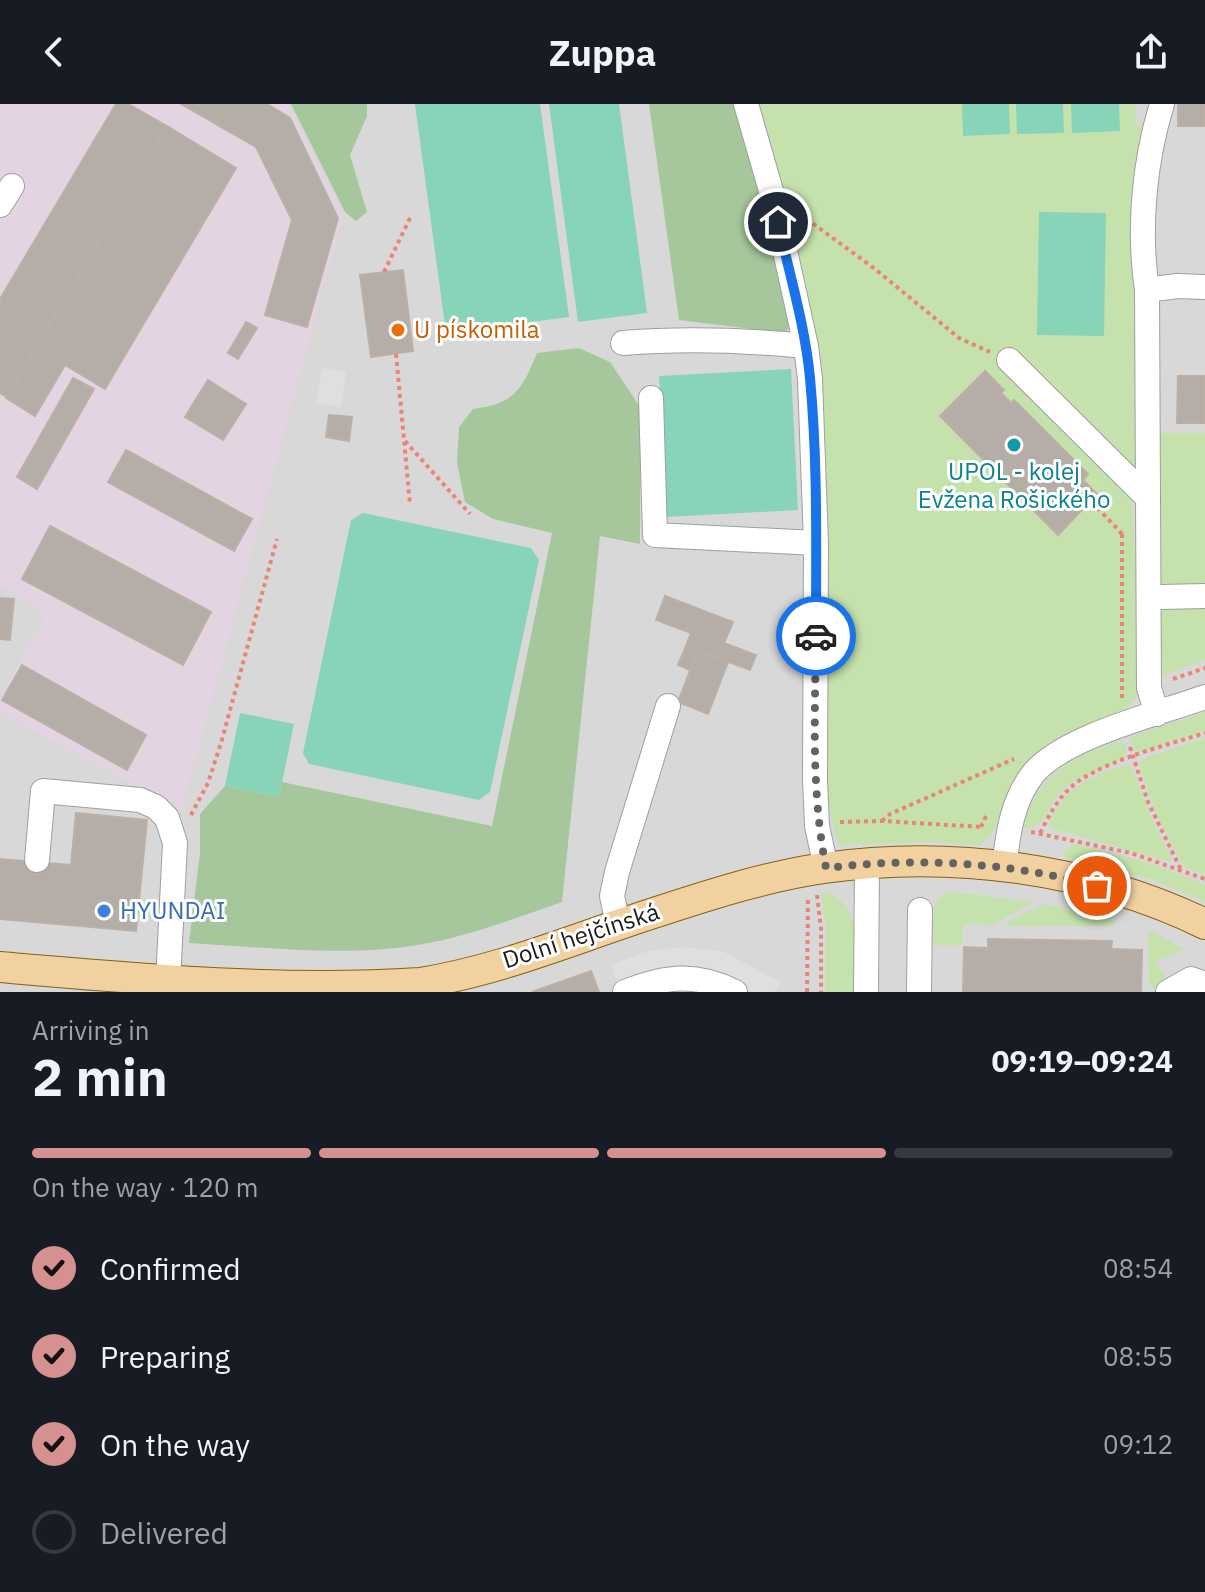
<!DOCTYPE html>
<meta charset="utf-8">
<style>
:root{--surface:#171b24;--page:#20242c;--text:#f1f3f6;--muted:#9ea1a6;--line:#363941;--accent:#d59090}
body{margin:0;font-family:"IBM Plex Sans",sans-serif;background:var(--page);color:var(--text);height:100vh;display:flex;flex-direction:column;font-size:30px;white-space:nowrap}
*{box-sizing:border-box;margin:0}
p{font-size:26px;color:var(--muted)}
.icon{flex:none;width:44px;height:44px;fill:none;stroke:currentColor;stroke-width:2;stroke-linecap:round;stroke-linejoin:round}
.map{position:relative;height:888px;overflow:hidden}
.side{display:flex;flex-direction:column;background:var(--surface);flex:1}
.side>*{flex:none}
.pin{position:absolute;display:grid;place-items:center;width:68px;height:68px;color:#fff;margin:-34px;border:4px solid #fff;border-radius:50%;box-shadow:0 2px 8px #0007}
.courier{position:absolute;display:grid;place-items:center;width:80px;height:80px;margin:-40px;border:6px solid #1a73e8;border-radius:50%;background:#fff;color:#222;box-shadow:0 2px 10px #0007}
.summary em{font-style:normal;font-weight:700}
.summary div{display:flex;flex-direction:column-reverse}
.summary{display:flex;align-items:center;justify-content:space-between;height:136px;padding:0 32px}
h1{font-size:52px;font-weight:700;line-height:60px}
.bar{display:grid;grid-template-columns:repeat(4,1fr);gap:12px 8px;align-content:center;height:96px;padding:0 32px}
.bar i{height:10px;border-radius:6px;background:var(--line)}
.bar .active{background:var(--accent)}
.bar p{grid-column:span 4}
ol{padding:0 32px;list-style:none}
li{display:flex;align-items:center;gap:24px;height:88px}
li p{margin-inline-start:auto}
li .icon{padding:8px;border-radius:50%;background:var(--accent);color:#111;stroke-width:4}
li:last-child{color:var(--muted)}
li i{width:44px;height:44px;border:4px solid var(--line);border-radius:50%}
header{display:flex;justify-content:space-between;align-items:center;height:104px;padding:0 32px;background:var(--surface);font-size:36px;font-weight:700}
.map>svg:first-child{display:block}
.residential{fill:#d9d8d8}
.industrial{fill:#e4d4e1}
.grass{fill:#c5e2ac}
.forest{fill:#a6c79b}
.pitch{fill:#87d4b8}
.parking{fill:#dfdfdf}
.building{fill:#b5aea8;stroke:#bcb0a6;stroke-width:2}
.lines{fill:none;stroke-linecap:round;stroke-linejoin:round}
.minor-casing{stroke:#9f9f9f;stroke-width:26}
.major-casing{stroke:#84610e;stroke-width:32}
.path{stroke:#eb8474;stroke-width:4;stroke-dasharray:4 4;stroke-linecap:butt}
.minor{stroke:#fff;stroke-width:24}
.major{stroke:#f2d1a1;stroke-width:30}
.done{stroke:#646361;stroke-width:8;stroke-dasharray:0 14.4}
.route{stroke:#1a73e8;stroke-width:10}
.food-dot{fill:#e8710a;stroke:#fff;stroke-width:3}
.culture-dot{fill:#0f9aa8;stroke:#fff;stroke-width:3}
.shop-dot{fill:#3f7fe0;stroke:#fff;stroke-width:3}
.labels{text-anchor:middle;stroke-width:6;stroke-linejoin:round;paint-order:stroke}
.food-label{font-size:24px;fill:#c56008;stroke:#fff;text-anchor:start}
.culture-label{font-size:24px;fill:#0d838f;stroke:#fff}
.shop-label{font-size:24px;fill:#366cbe;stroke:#fff;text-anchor:start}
.street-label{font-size:24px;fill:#1b1b1b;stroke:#fff}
</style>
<header><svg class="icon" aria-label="back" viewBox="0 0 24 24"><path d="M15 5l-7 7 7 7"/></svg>Zuppa<svg class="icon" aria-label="share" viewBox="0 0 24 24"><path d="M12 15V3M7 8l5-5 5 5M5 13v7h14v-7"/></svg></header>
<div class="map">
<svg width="1205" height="888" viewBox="0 0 1205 888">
<rect width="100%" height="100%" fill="#ece9e2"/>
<!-- residential -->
<path class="residential" d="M0 0H1205V888H0Z"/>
<!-- industrial -->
<path class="industrial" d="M0 0H287L343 111 181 707 0 608V594L46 511 0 481Z"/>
<!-- grass -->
<path class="grass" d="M755 0H1136L1135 22H1149L1141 205V349L1132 393 1135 453 1139 478 1140 580C1139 584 1139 589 1137 593 1123 617 1059 630 1034 651 1006 675 1003 728 980 741L929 738 840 741 835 731 825 680 821 320Z
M1155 329H1205V556L1160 572Z
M1205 608V627L1140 649 1133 644 1130 633Z
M1205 634V771L1184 763 1181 758 1155 708 1139 660 1147 653Z
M1123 636 1127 648 1124 654C1103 665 1078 671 1061 688 1045 704 1048 727 1021 724 1040 670 1070 652 1123 636Z
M1131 660 1153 718 1171 753V758L1049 724C1054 688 1098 666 1131 660Z
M1075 740 1147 758 1205 780V798L1150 775 1063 753 1066 745Z
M821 788C867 795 855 855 854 888H825L826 826Z
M952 788 1034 798 992 821 963 820 962 841H932L934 803 943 789Z
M1044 800 1114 816 1113 822H1001Z
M1150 826 1184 845 1155 858 1166 873 1154 885 1149 880 1148 831Z"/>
<!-- forest -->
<path class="forest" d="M291 0H367V12L350 51 367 108 356 117 345 108Z
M649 0H738L792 221 785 229 679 216Z
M579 244 610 258 640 303V440L600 432 562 798C510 816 459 836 404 843 333 852 260 843 189 839L200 749V710L225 682 279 693 282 678 492 722 552 429 493 415 465 398 457 359 459 323 473 305C515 300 522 285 537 249Z"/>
<!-- pitch -->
<path class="pitch" d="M415 0H540L569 213 446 229Z
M549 0H619L647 209 578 218Z
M962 0H1009L1010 30 963 32Z
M1016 0H1063L1064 29 1017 30Z
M1071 0H1119L1120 27 1072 29Z
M1039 108 1106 109 1104 232 1037 231Z
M791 265 798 406 667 413 659 272Z
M363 409 531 444 539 456 490 688 479 696 309 660 303 649 351 416Z
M240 609 294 620 279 693 225 682Z"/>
<!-- parking -->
<path class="parking" d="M322 264 346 268 341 303 316 299Z
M682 843 722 847 780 878 775 888H735L722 881 621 888 611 861 648 847Z"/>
<!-- building -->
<path class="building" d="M116 0H128L167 22 7 293 0 289V195Z
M181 0H227L216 20Z
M227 0H267L290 14 338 114 307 223 265 211 292 116 256 43 216 20Z
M1178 0H1205V22H1178Z
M167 22 236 64 105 285 65 261 35 312 6 294Z
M403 166 413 247 371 253 360 171Z
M246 218 257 224 238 255 228 249Z
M985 267 1004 286 1001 289 1011 299 1014 296 1088 370 1083 376 1097 390 1058 431 1034 407 1037 403 1028 394 1024 397 940 312Z
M1178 272H1205V319H1177Z
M73 274 94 285 37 385 17 373Z
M208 276 246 300 223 336 185 313Z
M329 311 352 313 349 337 326 333Z
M126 346 252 415 234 447 108 378Z
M50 422 211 508 183 561 22 475Z
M665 492 733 518 724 539 756 551 750 566 686 542 691 529 656 516Z
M0 494 14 495 10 536 0 535Z
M686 542 698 546 690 566 678 561Z
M698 546 728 558 708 610 678 598Z
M22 561 146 631 127 666 2 596Z
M76 709 147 716 136 827 0 815V755L71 761Z
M988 835 1112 837 1111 845 1142 846 1141 888H963L964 843 988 844Z
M591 867 599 888H532Z"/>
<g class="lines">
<defs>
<path id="minor" d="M746 0 774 97 806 242 810 275 816 439 815 676 817 722 826 764
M0 101 12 82
M1147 186C1138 126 1144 58 1162 0
M623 239C685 234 744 236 806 242
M1009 256 1148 394 1149 584 1157 610
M651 294 655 431 816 439
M1148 394 1147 186 1177 182 1205 183
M1161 493 1205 492
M37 756 43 687 140 696 156 703 167 714 175 739 168 878
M1004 762C1008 730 1012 697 1033 670 1064 632 1158 610 1205 593
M618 820 612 792 617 768 668 602
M625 888C665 872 696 868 735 888
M866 888 867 759
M919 888 920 806
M1168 888 1191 875 1205 880"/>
<path id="major" d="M0 863C139 875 281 888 420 879 503 866 583 831 663 806 715 789 769 772 824 764 951 746 1090 764 1205 820"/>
</defs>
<!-- minor casing -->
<use href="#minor" class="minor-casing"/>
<!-- major casing -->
<use href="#major" class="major-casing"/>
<!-- path -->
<path class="path" d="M800 110 875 165 959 234 990 248
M384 168 411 112
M396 250 410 400
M405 337 470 410
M1092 398 1123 431
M1122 430V595
M1173 575 1205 564
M1130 643 1148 698 1181 766
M191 711 208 679 221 639 277 435
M882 717 890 710 1014 655
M840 718 882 717 983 723
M981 723 987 710
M1031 728 1131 749 1205 775
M1040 729C1048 714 1055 699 1067 687 1093 659 1168 641 1205 629
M817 791 821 825V888
M807 888 808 793"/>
<!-- minor -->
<use href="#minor" class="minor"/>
<!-- major -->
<use href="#major" class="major"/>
</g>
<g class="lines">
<!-- done -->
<path class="done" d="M816 532C815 610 811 687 826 764 917 753 1008 758 1097 782"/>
<!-- route -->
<path class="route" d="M778 118C789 169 805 221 810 274 818 359 816 446 816 532"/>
</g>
<!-- markers -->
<circle class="food-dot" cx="398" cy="226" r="8"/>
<circle class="culture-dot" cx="1014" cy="341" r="8"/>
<circle class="shop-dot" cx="104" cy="807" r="8"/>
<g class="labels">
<!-- food labels -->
<g class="food-label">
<text x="414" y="234">U pískomila</text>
</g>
<!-- culture labels -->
<g class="culture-label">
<text x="1014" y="376">UPOL - kolej<tspan x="1014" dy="28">Evžena Rošického</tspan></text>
</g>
<!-- shop labels -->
<g class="shop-label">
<text x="120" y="815">HYUNDAI</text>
</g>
<!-- street labels -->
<g class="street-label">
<text transform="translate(581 832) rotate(-18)" y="8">Dolní hejčínská</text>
</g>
</g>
</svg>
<div class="pin" style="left:1097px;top:782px;background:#ea580c"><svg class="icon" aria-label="bag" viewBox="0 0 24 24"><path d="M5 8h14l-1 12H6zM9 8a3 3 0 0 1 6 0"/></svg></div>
<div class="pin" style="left:778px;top:118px;background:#1f2937"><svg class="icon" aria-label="home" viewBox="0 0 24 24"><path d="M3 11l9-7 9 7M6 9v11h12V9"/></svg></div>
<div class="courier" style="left:816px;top:532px"><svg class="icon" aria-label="car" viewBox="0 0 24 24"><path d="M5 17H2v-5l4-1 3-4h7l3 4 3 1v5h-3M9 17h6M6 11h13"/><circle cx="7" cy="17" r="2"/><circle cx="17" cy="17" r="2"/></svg></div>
</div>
<section class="side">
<div class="summary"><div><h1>2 min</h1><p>Arriving in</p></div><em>09:19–09:24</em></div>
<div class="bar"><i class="active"></i><i class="active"></i><i class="active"></i><i></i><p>On the way · 120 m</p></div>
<ol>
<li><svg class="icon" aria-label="check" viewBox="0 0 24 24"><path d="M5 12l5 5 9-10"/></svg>Confirmed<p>08:54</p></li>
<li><svg class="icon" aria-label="check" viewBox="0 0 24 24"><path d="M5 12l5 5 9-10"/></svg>Preparing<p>08:55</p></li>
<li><svg class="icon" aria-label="check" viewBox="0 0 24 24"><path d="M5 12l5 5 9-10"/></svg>On the way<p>09:12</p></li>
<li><i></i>Delivered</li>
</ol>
</section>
